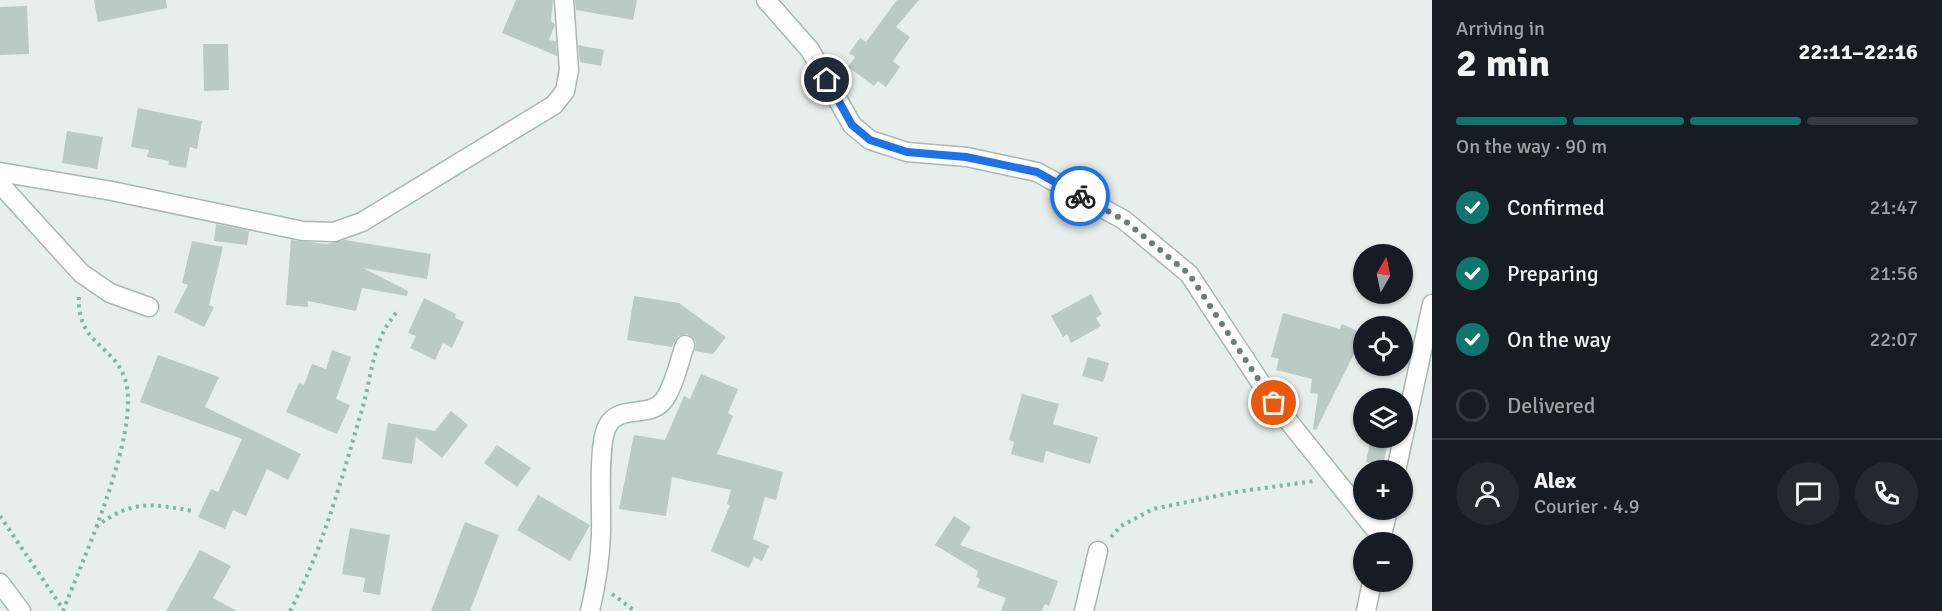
<!DOCTYPE html>
<meta charset="utf-8">
<style>
:root{--surface:#171b24;--page:#242831;--text:#f1f3f6;--muted:#9ea1a6;--line:#363941;--accent:#0f766e}
body{margin:0;font-family:Signika,sans-serif;background:var(--page);color:var(--text);height:100vh;display:flex;flex-direction:column;font-size:22px;white-space:nowrap}
*{box-sizing:border-box;margin:0}
p{font-size:20px;color:var(--muted)}
.icon{flex:none;width:33px;height:33px;fill:none;stroke:currentColor;stroke-width:2;stroke-linecap:round;stroke-linejoin:round}
.map{position:relative;flex:1;overflow:hidden}
.side{display:flex;flex-direction:column;background:var(--surface);width:510px}
.side>*{flex:none}
.needle{width:39px;rotate:9deg}
.buttons{position:absolute;left:1353px;top:244px;display:grid;gap:12px}
.buttons a{display:grid;place-items:center;width:60px;height:60px;border-radius:50%;background:var(--surface);box-shadow:0 2px 4px #0004;font-size:30px}
.pin{position:absolute;display:grid;place-items:center;width:51px;height:51px;color:#fff;margin:-26px;border:3px solid #fff;border-radius:50%;box-shadow:0 2px 6px #0007}
.courier{position:absolute;display:grid;place-items:center;width:60px;height:60px;margin:-30px;border:4px solid #1a73e8;border-radius:50%;background:#fff;color:#222;box-shadow:0 2px 8px #0007}
.headline em{font-style:normal;font-weight:700}
.headline div{display:flex;flex-direction:column-reverse}
.headline{display:flex;align-items:center;justify-content:space-between;height:102px;padding:0 24px}
h1{font-size:39px;font-weight:700;line-height:45px}
.bar{display:grid;grid-template-columns:repeat(4,1fr);gap:9px 6px;align-content:center;height:72px;padding:0 24px}
.bar i{height:8px;border-radius:4px;background:var(--line)}
.bar .active{background:var(--accent)}
.bar p{grid-column:span 4}
.line{display:flex;align-items:center;gap:15px;padding:0 24px;border-top:2px solid var(--line)}
.line div{flex:1}
.round{display:grid;place-items:center;flex:none;width:63px;height:63px;border-radius:32px;background:var(--page)}
ol{padding:0 24px;list-style:none}
li{display:flex;align-items:center;gap:18px;height:66px}
li p{margin-inline-start:auto}
li .icon{padding:6px;border-radius:50%;background:var(--accent);color:#fff;stroke-width:4}
li:last-child{color:var(--muted)}
li i{width:33px;height:33px;border:3px solid var(--line);border-radius:50%}
main{display:flex;flex:1;min-height:0}
.map>svg:first-child{display:block}
.building{fill:#bbcac4}
.lines{fill:none;stroke-linecap:round;stroke-linejoin:round}
.minor-casing{stroke:#a8b8b2;stroke-width:21}
.path{stroke:#86b3a5;stroke-width:4;stroke-dasharray:3 4.5;stroke-linecap:butt}
.minor{stroke:#fff;stroke-width:18}
.done{stroke:#687f78;stroke-width:6;stroke-dasharray:0 10.8}
.route{stroke:#1a73e8;stroke-width:8}
</style>
<main>
<div class="map">
<svg width="1432" height="611" viewBox="0 0 1432 611">
<rect width="100%" height="100%" fill="#e6efeb"/>
<!-- building -->
<path class="building" d="M94 0H166L167 8 98 22Z
M516 0H553L551 21 555 25 549 40 556 41 557 56 502 33Z
M575 0H637L633 20 576 10Z
M897 0H919L896 27 910 37 893 61 900 67 886 87 878 81 874 86 848 67 855 57 849 53 860 38 866 42Z
M27 6 29 54 0 55V7Z
M203 44H228L229 90 204 91Z
M578 45 604 50 601 66 580 62Z
M138 108 202 121 197 149 190 147 186 168 168 165 169 161 147 157 149 150 131 147Z
M67 131 103 137 97 169 62 163Z
M216 224 249 231 247 245 214 241Z
M291 240 327 244 345 240 431 254 427 279 363 268 408 291 407 296 362 288 356 311 308 301V307L286 305Z
M192 241 223 247 209 305 214 307 204 327 174 312 188 285 182 283Z
M1091 294 1102 314 1096 318 1101 326 1071 343 1067 334 1063 337 1051 316Z
M634 296 679 303 726 337 713 354 695 351 696 342 688 334 678 336 672 347 627 340Z
M424 298 456 314 455 318 464 322 452 348 443 343 435 360 410 348 416 336 408 333Z
M1283 313 1340 329 1342 324 1364 334 1316 430 1313 429 1318 394 1310 393 1312 379 1276 370 1279 359 1271 357Z
M332 350 351 357 336 399 350 405 337 434 286 412 299 383 304 385 312 364 326 369Z
M158 355 219 377 205 407 301 454 288 480 267 469 246 516 233 510 225 529 198 517 211 489 218 492 242 439 140 402Z
M1088 357 1109 363 1103 382 1082 376Z
M701 374 738 389 728 413 733 416 717 454 783 472 776 500 765 497 753 539 769 546 762 561 754 557 749 568 711 551 730 505 727 504 731 490 672 477 666 516 619 509 634 435 665 440 684 396 690 399Z
M1022 394 1059 404 1053 424 1098 437 1090 464 1046 451 1043 463 1011 454 1014 442 1009 440Z
M451 411 468 425 442 458 416 437 412 464 382 459 388 423 435 431Z
M1371 438H1389L1383 466 1366 462Z
M497 445 531 468 517 487 484 463Z
M538 495 590 525 570 561 517 530Z
M954 516 971 527 960 545 1058 581 1049 606 1045 604 1042 611H1001L1006 598 977 587 980 579 976 577 978 571 935 545Z
M465 522 499 535 470 611H431Z
M350 528 390 535 380 595 363 592 365 578 342 574Z
M200 550 231 566 213 598 237 611H166Z"/>
<g class="lines">
<defs>
<path id="minor" d="M766 0 810 50 852 125 870 140 907 152 967 157 1037 172 1124 220 1189 274 1274 403 1382 538
M0 172 112 191 303 231 334 232 362 222 554 105 565 91 569 70 564 0
M0 184 81 273 110 293 149 307
M1396 471 1432 304
M1380 543 1388 510
M0 583 21 611
M590 611C596 586 600 560 601 534 602 511 597 442 608 425 620 404 650 419 664 400 674 386 679 362 685 345
M1084 611 1098 551
M1366 611 1372 582"/>
</defs>
<!-- minor casing -->
<use href="#minor" class="minor-casing"/>
<!-- path -->
<path class="path" d="M0 516 63 609
M96 527C132 499 152 504 193 511
M1111 537 1121 526 1153 509 1236 492 1314 481
M612 594 635 611
M63 611C83 559 142 430 125 379 113 343 76 345 79 294
M290 611C323 548 341 481 361 413 372 378 372 338 398 311"/>
<!-- minor -->
<use href="#minor" class="minor"/>
</g>
<g class="lines">
<!-- done -->
<path class="done" d="M1080 196 1124 220 1189 274 1274 403"/>
<!-- route -->
<path class="route" d="M827 80 852 125 870 140 907 152 966 157 1037 172 1080 196"/>
</g>
</svg>
<div class="buttons">
<a><svg class="needle" viewBox="-14 -14 28 28"><path d="M0-13l5 13h-10z" fill="#e53935"/><path d="M0 13l5-13h-10z" fill="#9ea1a6"/></svg></a>
<a><svg class="icon" aria-label="locate" viewBox="0 0 24 24"><circle cx="12" cy="12" r="6"/><path d="M12 2v4M12 18v4M2 12h4M18 12h4"/></svg></a>
<a><svg class="icon" aria-label="layers" viewBox="0 0 24 24"><path d="M12 4l9 5-9 5-9-5zM3 14l9 5 9-5"/></svg></a>
<a>+</a>
<a>−</a>
</div>
<div class="pin" style="left:1274px;top:403px;background:#ea580c"><svg class="icon" aria-label="bag" viewBox="0 0 24 24"><path d="M5 8h14l-1 12H6zM9 8a3 3 0 0 1 6 0"/></svg></div>
<div class="pin" style="left:827px;top:80px;background:#1f2937"><svg class="icon" aria-label="home" viewBox="0 0 24 24"><path d="M3 11l9-7 9 7M6 9v11h12V9"/></svg></div>
<div class="courier" style="left:1080px;top:196px"><svg class="icon" aria-label="bike" viewBox="0 0 24 24"><circle cx="6" cy="16" r="4"/><circle cx="18" cy="16" r="4"/><path d="M6 16l4-8h5l3 8M10 8l3 8H6M13 5h3"/></svg></div>
</div>
<section class="side">
<div class="headline"><div><h1>2 min</h1><p>Arriving in</p></div><em>22:11–22:16</em></div>
<div class="bar"><i class="active"></i><i class="active"></i><i class="active"></i><i></i><p>On the way · 90 m</p></div>
<ol>
<li><svg class="icon" aria-label="check" viewBox="0 0 24 24"><path d="M5 12l5 5 9-10"/></svg>Confirmed<p>21:47</p></li>
<li><svg class="icon" aria-label="check" viewBox="0 0 24 24"><path d="M5 12l5 5 9-10"/></svg>Preparing<p>21:56</p></li>
<li><svg class="icon" aria-label="check" viewBox="0 0 24 24"><path d="M5 12l5 5 9-10"/></svg>On the way<p>22:07</p></li>
<li><i></i>Delivered</li>
</ol>
<div class="line" style="height:108px"><a class="round"><svg class="icon" aria-label="person" viewBox="0 0 24 24"><circle cx="12" cy="8" r="4"/><path d="M4 21q1-7 8-7t8 7"/></svg></a><div><b>Alex</b><p>Courier · 4.9</p></div><a class="round"><svg class="icon" aria-label="chat" viewBox="0 0 24 24"><path d="M4 5h16v11H9l-5 4z"/></svg></a><a class="round"><svg class="icon" aria-label="phone" viewBox="0 0 24 24"><path d="M5 4h4l2 5-3 2q2 4 5 5l2-3 5 2v4C11 20 4 13 5 4z"/></svg></a></div>
</section>
</main>
